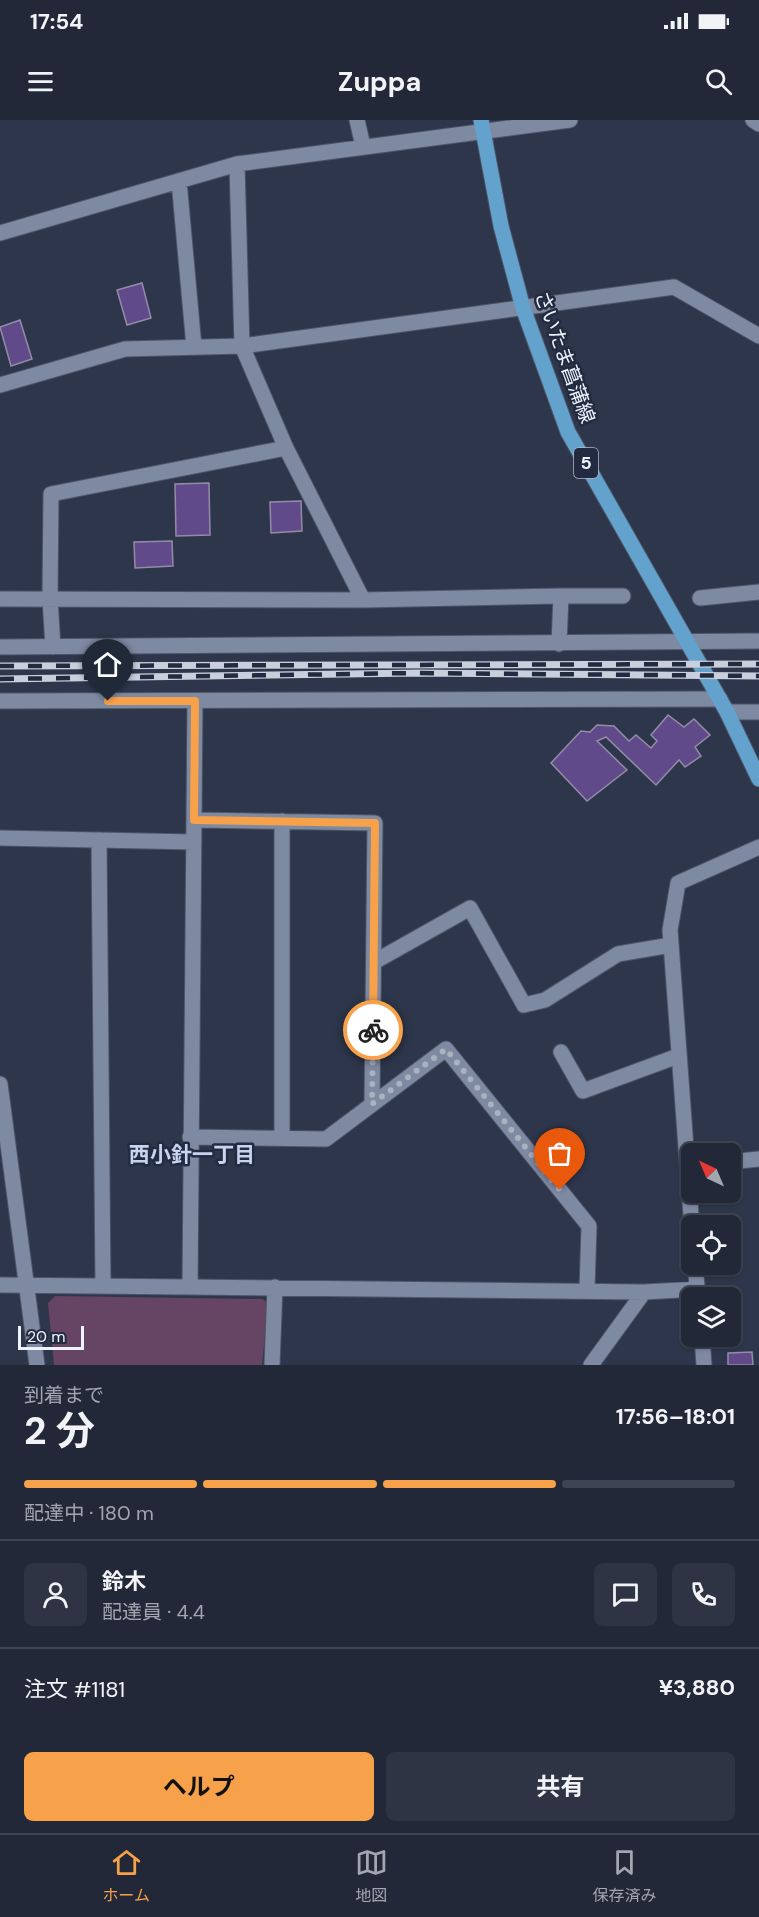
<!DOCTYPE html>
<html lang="ja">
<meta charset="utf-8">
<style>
:root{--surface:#222838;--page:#2e3443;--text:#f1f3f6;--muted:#a2a6ae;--line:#3f4453;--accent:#f7a14a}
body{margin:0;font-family:"DM Sans","Noto Sans JP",sans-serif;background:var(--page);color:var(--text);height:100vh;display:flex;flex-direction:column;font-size:22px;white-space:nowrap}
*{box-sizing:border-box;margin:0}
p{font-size:20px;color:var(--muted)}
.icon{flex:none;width:33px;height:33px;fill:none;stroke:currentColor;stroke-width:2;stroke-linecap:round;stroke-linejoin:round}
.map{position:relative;height:1245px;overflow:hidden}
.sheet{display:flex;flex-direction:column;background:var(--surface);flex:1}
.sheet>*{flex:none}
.needle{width:39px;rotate:316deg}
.tools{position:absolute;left:681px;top:1023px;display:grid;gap:12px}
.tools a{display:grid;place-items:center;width:60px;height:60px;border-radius:9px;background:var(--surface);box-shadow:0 2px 4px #0004,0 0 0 2px var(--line);font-size:30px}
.scale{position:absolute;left:18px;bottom:15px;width:66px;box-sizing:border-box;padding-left:6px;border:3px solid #eef3fe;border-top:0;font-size:16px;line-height:21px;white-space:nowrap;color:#eef3fe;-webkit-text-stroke:4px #232b40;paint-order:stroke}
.pin{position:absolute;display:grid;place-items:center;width:51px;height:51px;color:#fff;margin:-62px -26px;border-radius:50% 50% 50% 0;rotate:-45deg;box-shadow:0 0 6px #0007}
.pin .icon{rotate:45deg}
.courier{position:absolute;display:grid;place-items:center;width:60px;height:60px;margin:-30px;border:4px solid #f7a14a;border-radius:50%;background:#fff;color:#222;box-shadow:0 2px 8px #0007}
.head em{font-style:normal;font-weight:700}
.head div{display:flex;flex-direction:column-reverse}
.head{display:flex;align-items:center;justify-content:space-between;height:102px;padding:0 24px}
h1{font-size:39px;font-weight:700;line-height:45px}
.bar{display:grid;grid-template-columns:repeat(4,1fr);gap:9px 6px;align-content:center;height:72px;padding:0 24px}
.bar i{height:8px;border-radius:4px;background:var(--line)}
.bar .current{background:var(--accent)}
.bar p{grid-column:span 4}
.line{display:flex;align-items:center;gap:15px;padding:0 24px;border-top:2px solid var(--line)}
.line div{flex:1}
.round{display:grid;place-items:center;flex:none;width:63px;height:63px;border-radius:9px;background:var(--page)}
.button{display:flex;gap:12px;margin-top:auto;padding:12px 24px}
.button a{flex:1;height:69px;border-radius:9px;background:var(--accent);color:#111;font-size:24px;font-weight:700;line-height:69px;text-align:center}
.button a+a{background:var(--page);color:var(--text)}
.status{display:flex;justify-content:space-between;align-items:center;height:42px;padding:0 30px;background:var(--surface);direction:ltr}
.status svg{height:16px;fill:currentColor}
header{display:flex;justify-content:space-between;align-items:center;height:78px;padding:0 24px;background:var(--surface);font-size:27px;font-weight:700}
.tab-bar{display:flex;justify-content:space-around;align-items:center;height:84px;border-top:2px solid var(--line);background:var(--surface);font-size:16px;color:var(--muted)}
.tab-bar a{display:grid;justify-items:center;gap:3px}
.tab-bar .current{color:var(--accent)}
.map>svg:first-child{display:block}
.green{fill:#664463}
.building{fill:#614a8a;stroke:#938ca7;stroke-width:1.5}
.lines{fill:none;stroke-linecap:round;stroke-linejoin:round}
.minor-casing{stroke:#4d5566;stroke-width:17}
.major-casing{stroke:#4d5566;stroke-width:17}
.minor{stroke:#7e89a2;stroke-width:15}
.major{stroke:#62a2cd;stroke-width:15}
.rail-casing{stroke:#c9cfdc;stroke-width:7}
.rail{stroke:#232b40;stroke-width:4.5;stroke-dasharray:14;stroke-linecap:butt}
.done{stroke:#aab1bf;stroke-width:6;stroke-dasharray:0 10.8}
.route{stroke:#f7a14a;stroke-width:8}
.labels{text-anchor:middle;stroke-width:5;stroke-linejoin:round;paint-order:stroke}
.shield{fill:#232b40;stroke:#b1b7c5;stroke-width:1.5}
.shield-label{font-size:18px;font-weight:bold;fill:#eef3fe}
.street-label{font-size:20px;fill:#eef3fe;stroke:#232b40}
.neighbourhood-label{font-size:21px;font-weight:bold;fill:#c7d3ef;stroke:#232b40}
</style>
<div class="status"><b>17:54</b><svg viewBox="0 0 49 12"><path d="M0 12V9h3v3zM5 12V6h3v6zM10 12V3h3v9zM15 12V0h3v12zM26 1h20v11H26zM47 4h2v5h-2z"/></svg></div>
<header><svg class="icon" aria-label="menu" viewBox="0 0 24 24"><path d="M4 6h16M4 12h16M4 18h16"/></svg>Zuppa<svg class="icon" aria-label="search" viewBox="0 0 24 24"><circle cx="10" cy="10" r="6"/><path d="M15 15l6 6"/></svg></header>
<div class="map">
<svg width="759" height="1245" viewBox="0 0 759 1245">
<rect width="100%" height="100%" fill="#2d364b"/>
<!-- green -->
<path class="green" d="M55 1176 263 1179 268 1184 262 1245H54L48 1183Z"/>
<!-- building -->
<path class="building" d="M142 163 151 198 127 205 117 170Z
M20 200 32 239 11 246 0 207Z
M209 363 210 415 176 416 175 364Z
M301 381 302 411 271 413 270 382Z
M172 421 173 446 135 448 134 422Z
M668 595 684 607 694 599 710 615 695 627 701 636 685 647 679 640 656 665 606 617 597 621 627 650 587 681 551 643 581 611 590 612 597 605 614 606 629 621 636 615 651 628 657 621 651 615Z
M752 1232 753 1245H728V1233Z"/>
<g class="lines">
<defs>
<path id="minor" d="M357 0 363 26
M753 0 759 4
M237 44 242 226 286 328 363 480
M179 61 194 227
M0 113 237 44 570 0
M0 265 125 229 242 226 674 167 759 216
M561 476H623
M700 478 759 472
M0 479 363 480 561 476 559 524
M0 527 759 521
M53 527 50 479 51 374 286 328
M0 581 720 579
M727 592H759
M194 700 375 703 372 984
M0 718 194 722
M99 720 103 1166
M374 842 470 788 524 885 545 880 618 834 671 825
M561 932 583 971 678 936
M0 964 37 1245
M190 1017 326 1019 446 929 589 1106 587 1170
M282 1018V701
M730 1042 759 1039
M692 1109 670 810 678 763 759 727
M695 1144 698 1177
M0 1165 644 1172 698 1169
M190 1167 195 581
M702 1216 704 1245
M272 1245 275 1167
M591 1245 644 1172"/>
<path id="major" d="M481 0 501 106 523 188 568 312 727 592 759 659"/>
</defs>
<!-- minor casing -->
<use href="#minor" class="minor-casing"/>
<!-- major casing -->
<use href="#major" class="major-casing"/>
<!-- minor -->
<use href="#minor" class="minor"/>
<!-- major -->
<use href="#major" class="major"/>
<defs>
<path id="rail" d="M0 546 759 544
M0 559 418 553 759 556"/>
</defs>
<!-- rail casing -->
<use href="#rail" class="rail-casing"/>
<!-- rail -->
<use href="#rail" class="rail"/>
</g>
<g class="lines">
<!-- done -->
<path class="done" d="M373 910 372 984 446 929 560 1070"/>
<!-- route -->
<path class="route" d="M108 581H195L194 700 375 703 373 910"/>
</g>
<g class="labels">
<!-- shield labels -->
<rect class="shield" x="574" y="328" width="24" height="30" rx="4.5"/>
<g class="shield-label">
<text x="586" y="349">5</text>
</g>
<!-- street labels -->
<g class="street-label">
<text transform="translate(565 237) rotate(70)" y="7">さいたま菖蒲線</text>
</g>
<!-- neighbourhood labels -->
<g class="neighbourhood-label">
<text x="192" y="1042">西小針一丁目</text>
</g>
</g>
</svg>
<div class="tools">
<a><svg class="needle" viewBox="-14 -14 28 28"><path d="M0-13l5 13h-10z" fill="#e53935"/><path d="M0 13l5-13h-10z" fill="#a2a6ae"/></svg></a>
<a><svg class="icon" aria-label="locate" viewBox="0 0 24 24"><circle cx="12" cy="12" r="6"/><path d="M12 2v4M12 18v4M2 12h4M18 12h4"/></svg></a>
<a><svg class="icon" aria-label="layers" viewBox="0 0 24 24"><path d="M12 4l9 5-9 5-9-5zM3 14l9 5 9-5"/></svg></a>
</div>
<div class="scale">20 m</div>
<div class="pin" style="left:560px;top:1070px;background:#ea580c"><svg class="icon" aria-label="bag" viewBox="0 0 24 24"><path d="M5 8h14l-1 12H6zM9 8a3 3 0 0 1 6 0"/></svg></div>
<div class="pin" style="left:108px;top:581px;background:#1f2937"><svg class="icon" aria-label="home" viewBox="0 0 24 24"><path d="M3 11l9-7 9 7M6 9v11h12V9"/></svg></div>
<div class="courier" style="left:373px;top:910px"><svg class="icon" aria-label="bike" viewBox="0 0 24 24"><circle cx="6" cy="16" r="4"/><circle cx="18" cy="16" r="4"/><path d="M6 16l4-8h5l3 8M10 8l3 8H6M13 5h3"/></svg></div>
</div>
<section class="sheet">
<div class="head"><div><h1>2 分</h1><p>到着まで</p></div><em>17:56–18:01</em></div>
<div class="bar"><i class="current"></i><i class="current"></i><i class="current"></i><i></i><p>配達中 · 180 m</p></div>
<div class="line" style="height:108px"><a class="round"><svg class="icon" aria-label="person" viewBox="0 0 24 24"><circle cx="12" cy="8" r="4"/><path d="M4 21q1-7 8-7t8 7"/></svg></a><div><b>鈴木</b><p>配達員 · 4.4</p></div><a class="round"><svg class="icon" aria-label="chat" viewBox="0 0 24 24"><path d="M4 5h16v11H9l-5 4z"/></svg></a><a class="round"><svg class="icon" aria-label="phone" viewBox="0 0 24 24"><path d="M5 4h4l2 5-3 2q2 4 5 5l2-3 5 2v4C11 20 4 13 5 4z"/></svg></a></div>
<div class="line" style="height:78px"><div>注文 #1181</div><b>¥3,880</b></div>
<div class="button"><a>ヘルプ</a><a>共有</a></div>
</section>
<nav class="tab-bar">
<a class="current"><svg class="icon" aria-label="home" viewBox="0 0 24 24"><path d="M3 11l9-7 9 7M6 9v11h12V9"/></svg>ホーム</a>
<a><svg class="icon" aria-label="map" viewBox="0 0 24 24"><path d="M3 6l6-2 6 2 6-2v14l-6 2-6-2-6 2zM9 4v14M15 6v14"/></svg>地図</a>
<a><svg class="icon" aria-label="saved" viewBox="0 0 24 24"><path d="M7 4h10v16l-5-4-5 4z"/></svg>保存済み</a>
</nav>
